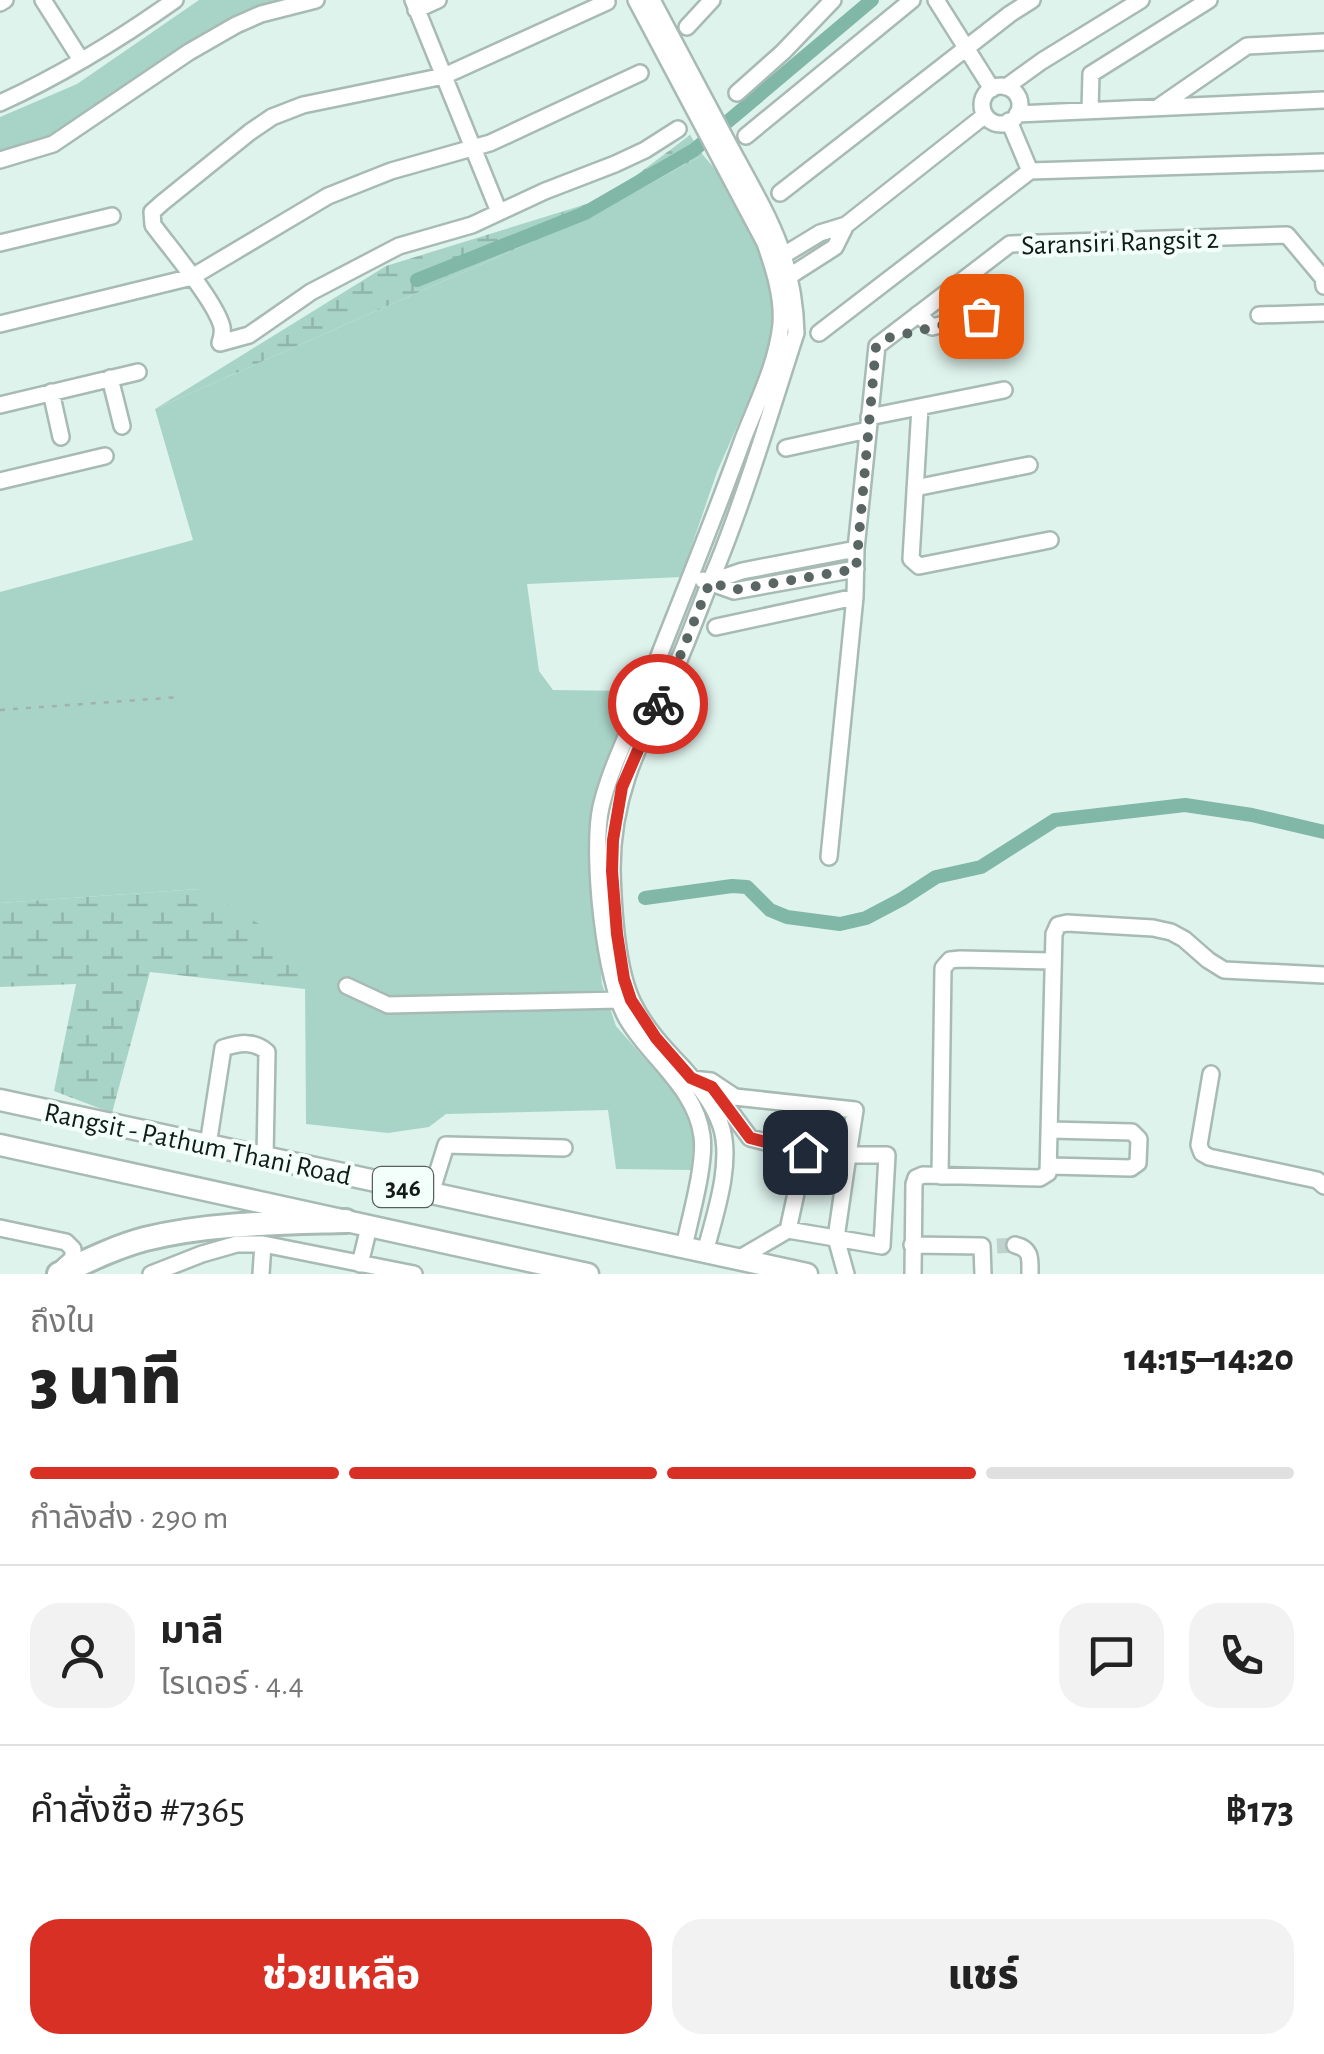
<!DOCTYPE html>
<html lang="th">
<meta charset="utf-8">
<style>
:root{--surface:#fff;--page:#f2f2f2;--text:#222;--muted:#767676;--line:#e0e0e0;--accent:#d93025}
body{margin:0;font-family:"Alegreya Sans","Noto Sans Thai",sans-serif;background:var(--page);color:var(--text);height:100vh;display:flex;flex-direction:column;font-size:38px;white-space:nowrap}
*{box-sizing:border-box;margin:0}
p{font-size:32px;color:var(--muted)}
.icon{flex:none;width:55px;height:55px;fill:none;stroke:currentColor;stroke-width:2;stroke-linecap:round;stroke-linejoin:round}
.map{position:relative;height:1274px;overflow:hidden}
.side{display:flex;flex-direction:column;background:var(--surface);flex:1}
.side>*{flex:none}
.pin{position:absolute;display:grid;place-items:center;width:85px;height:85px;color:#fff;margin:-42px;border-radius:20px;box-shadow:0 5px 15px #0006}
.courier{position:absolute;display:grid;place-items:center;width:100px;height:100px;margin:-50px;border:8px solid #d93025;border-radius:50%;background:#fff;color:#222;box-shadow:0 2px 12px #0007}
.summary em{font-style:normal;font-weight:800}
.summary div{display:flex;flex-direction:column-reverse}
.summary{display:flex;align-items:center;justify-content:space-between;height:170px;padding:0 30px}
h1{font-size:65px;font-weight:800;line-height:75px}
.bar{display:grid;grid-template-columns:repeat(4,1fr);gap:15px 10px;align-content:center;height:120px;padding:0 30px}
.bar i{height:12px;border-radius:8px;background:var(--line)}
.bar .current{background:var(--accent)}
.bar p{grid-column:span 4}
.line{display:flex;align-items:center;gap:25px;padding:0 30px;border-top:2px solid var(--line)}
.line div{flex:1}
.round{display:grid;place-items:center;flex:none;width:105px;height:105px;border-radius:30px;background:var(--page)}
.action{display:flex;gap:20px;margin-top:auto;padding:20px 30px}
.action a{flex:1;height:115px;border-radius:30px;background:var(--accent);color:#fff;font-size:40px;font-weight:800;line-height:115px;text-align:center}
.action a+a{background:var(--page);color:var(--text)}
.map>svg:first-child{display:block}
.green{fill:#a8d4c7}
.wetland{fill:url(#wetland-marsh)}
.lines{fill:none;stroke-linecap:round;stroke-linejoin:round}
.canal{stroke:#80b7a7;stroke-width:14}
.minor-tunnel{stroke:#c0d2cd;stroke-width:15;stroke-dasharray:15 8;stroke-linecap:butt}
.minor-casing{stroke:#a7bab4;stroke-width:20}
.major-casing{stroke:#a7bab4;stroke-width:25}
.highway-casing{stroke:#a7bab4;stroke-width:28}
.path{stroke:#a1b1ac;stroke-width:2.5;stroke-dasharray:5 8;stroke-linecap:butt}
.minor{stroke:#fff;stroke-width:15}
.major{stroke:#fff;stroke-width:20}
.highway{stroke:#fff;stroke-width:22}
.done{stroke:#5a6663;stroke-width:10;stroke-dasharray:0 18}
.route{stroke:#d93025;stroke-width:12}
.labels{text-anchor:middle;stroke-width:8;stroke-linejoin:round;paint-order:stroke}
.shield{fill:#f3fffb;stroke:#565f5c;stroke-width:2.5}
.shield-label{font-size:25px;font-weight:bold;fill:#131a18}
.street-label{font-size:28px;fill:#131a18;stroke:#f3fffb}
</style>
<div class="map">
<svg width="1324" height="1274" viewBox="0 0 1324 1274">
<defs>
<pattern id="wetland-marsh" width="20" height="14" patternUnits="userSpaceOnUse" patternTransform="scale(2.5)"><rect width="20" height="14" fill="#a8d4c7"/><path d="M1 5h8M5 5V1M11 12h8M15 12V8" fill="none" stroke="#90b5aa"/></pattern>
</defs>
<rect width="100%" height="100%" fill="#dff3ed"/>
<!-- green -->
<path class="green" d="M199 0H298L223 24 44 143 0 156V117L77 84Z
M703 155 721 176 762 258 775 304 772 347 717 472 681 577 527 584 539 671 553 690 632 691 588 831 602 984 616 1026 674 1092 695 1130 691 1170 616 1169 608 1110 446 1114 429 1127 388 1133 306 1124 305 980 199 889 0 903V592L193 540 155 409 588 217Z"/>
<!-- wetland -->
<path class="wetland" d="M690 135 703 155 588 217 155 409 386 266 606 198Z
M199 889 261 925 305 980V989L150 972 112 1113 54 1091 76 984 0 987V903Z"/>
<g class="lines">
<!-- canal -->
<path class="canal" d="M417 280 585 213 694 150 872 0
M645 898 732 886 747 887 770 910 787 917 840 924 866 918 902 899 936 877 981 867 1055 820 1185 805 1252 815 1324 832"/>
<!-- minor-tunnel -->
<path class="minor-tunnel" d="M997 1246 1015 1245"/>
<defs>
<path id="minor" d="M43 0 81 60
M413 0 499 212
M636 0 765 243C774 269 783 297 781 324 777 364 757 403 743 439 712 525 677 609 644 694 630 731 610 768 601 807 591 851 604 985 629 1022 652 1059 696 1089 702 1136 706 1163 690 1218 684 1247
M652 0C677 48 703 96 729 145 765 212 794 254 796 333 771 410 748 488 718 563 702 600 689 639 672 676 640 742 612 793 612 869 613 906 617 971 633 1003 645 1028 665 1049 684 1069 699 1086 714 1104 721 1126 733 1162 715 1215 705 1252
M936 0 992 89
M607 2 444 76 303 105 272 117 250 132 162 203 152 212 153 225C170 248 216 302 222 327 223 333 222 337 220 343L249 335 311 292 399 246 472 225 545 191 615 164 645 150 678 129
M0 3 5 0
M416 10 438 0
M687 27 712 0
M982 105a19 19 0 1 1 38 0a19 19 0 1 1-38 0Z
M1006 87 1042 61 1141 0
M737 93 783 52 833 0
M0 103C62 75 120 39 175 0
M1160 106 1247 46 1324 42
M1090 110 1091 74 1209 0
M1017 114 1324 100
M1009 121 1030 171
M746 136 912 0
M0 160 53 144 189 52 236 25 261 14 316 0
M780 193 1010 14 1032 0
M846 225 984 116
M0 243 112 216
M779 258 820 233 846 225 835 247 782 281
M918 314 932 327 981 315
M1259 315 1324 313
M0 324 192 277 328 196 391 171 490 143 640 73
M819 333 1030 171 1324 162
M110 378 122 426
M51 392 61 437
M0 405 138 372
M920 407 911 559 919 566 1050 540
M869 417 1004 390
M786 448 868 430
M0 481 105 456
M915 488 1029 465
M703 580 734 591 856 569
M710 582 742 571 856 549
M716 627 855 597
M829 857 855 597 856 549 877 346 1010 244 1287 235 1323 278 1324 286
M347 986 388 1005 619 1000
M1211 1074 1199 1145 1202 1153 1209 1157 1317 1180 1324 1186
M691 1079 711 1081 735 1097 855 1110 848 1155 805 1152 788 1230 740 1258
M713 1088 750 1138 805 1152
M208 1145 223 1048C239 1043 254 1040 267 1052L265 1157
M1050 1166 1131 1168 1138 1163 1139 1139 1132 1132 1050 1130
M940 1176 943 968 950 960 960 959 1052 961
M431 1193 446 1145 564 1148
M0 1228 66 1242 73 1249V1258L62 1268
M788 1230 882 1246 887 1155H848L836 1238 846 1274
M912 1245 982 1246 983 1274
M1015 1245C1032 1249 1030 1259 1030 1274
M360 1264 369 1227
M151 1274 202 1254 237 1244H263L414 1274
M261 1274 263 1244
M913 1274 914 1184 916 1178 923 1175 1040 1178 1048 1173 1054 934 1058 925 1067 923 1153 928 1171 932 1184 939 1208 960 1224 970 1324 975"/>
<path id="major" d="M0 1100 807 1274
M0 1145 588 1274"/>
<path id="highway" d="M59 1274C87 1261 115 1247 145 1239 210 1223 279 1223 346 1221"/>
</defs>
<!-- minor casing -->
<use href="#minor" class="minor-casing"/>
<!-- major casing -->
<use href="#major" class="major-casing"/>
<!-- highway casing -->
<use href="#highway" class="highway-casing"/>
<!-- path -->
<path class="path" d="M0 710 180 697"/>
<!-- minor -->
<use href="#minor" class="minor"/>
<!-- major -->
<use href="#major" class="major"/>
<!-- highway -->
<use href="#highway" class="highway"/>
</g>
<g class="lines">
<!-- done -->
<path class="done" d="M658 704 672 676 710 582 734 590 856 569 876 346 888 338 981 316"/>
<!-- route -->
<path class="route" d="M658 704 622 787 613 840 612 871 617 934 624 979 631 1000 656 1038 691 1078 712 1087 750 1138 805 1152"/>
</g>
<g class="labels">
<!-- shield labels -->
<rect class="shield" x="373" y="1167" width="60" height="40" rx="8"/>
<g class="shield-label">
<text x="403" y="1196">346</text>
</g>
<!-- street labels -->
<g class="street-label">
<text transform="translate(1120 241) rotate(-2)" y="10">Saransiri Rangsit 2</text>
<text transform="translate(198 1143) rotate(12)" y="10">Rangsit - Pathum Thani Road</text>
</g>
</g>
</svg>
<div class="pin" style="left:981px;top:316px;background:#ea580c"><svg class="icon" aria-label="bag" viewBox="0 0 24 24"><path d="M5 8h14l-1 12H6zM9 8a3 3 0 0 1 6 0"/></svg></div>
<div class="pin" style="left:805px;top:1152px;background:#1f2937"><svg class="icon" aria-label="home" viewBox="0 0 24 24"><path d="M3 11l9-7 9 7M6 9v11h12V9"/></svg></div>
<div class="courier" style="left:658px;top:704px"><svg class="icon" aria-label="bike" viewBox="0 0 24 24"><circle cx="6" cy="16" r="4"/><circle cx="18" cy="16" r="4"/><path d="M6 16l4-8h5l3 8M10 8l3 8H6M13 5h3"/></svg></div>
</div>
<section class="side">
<div class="summary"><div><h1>3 นาที</h1><p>ถึงใน</p></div><em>14:15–14:20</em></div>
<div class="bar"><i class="current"></i><i class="current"></i><i class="current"></i><i></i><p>กำลังส่ง · 290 m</p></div>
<div class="line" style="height:180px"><a class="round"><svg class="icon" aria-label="person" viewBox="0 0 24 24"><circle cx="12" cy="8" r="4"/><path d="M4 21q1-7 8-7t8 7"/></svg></a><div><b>มาลี</b><p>ไรเดอร์ · 4.4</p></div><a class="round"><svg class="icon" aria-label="chat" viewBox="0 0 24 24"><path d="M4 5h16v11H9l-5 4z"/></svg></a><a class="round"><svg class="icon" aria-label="phone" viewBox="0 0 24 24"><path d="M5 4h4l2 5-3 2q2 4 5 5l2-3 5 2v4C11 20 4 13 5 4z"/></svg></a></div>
<div class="line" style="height:130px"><div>คำสั่งซื้อ #7365</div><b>฿173</b></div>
<div class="action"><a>ช่วยเหลือ</a><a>แชร์</a></div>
</section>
